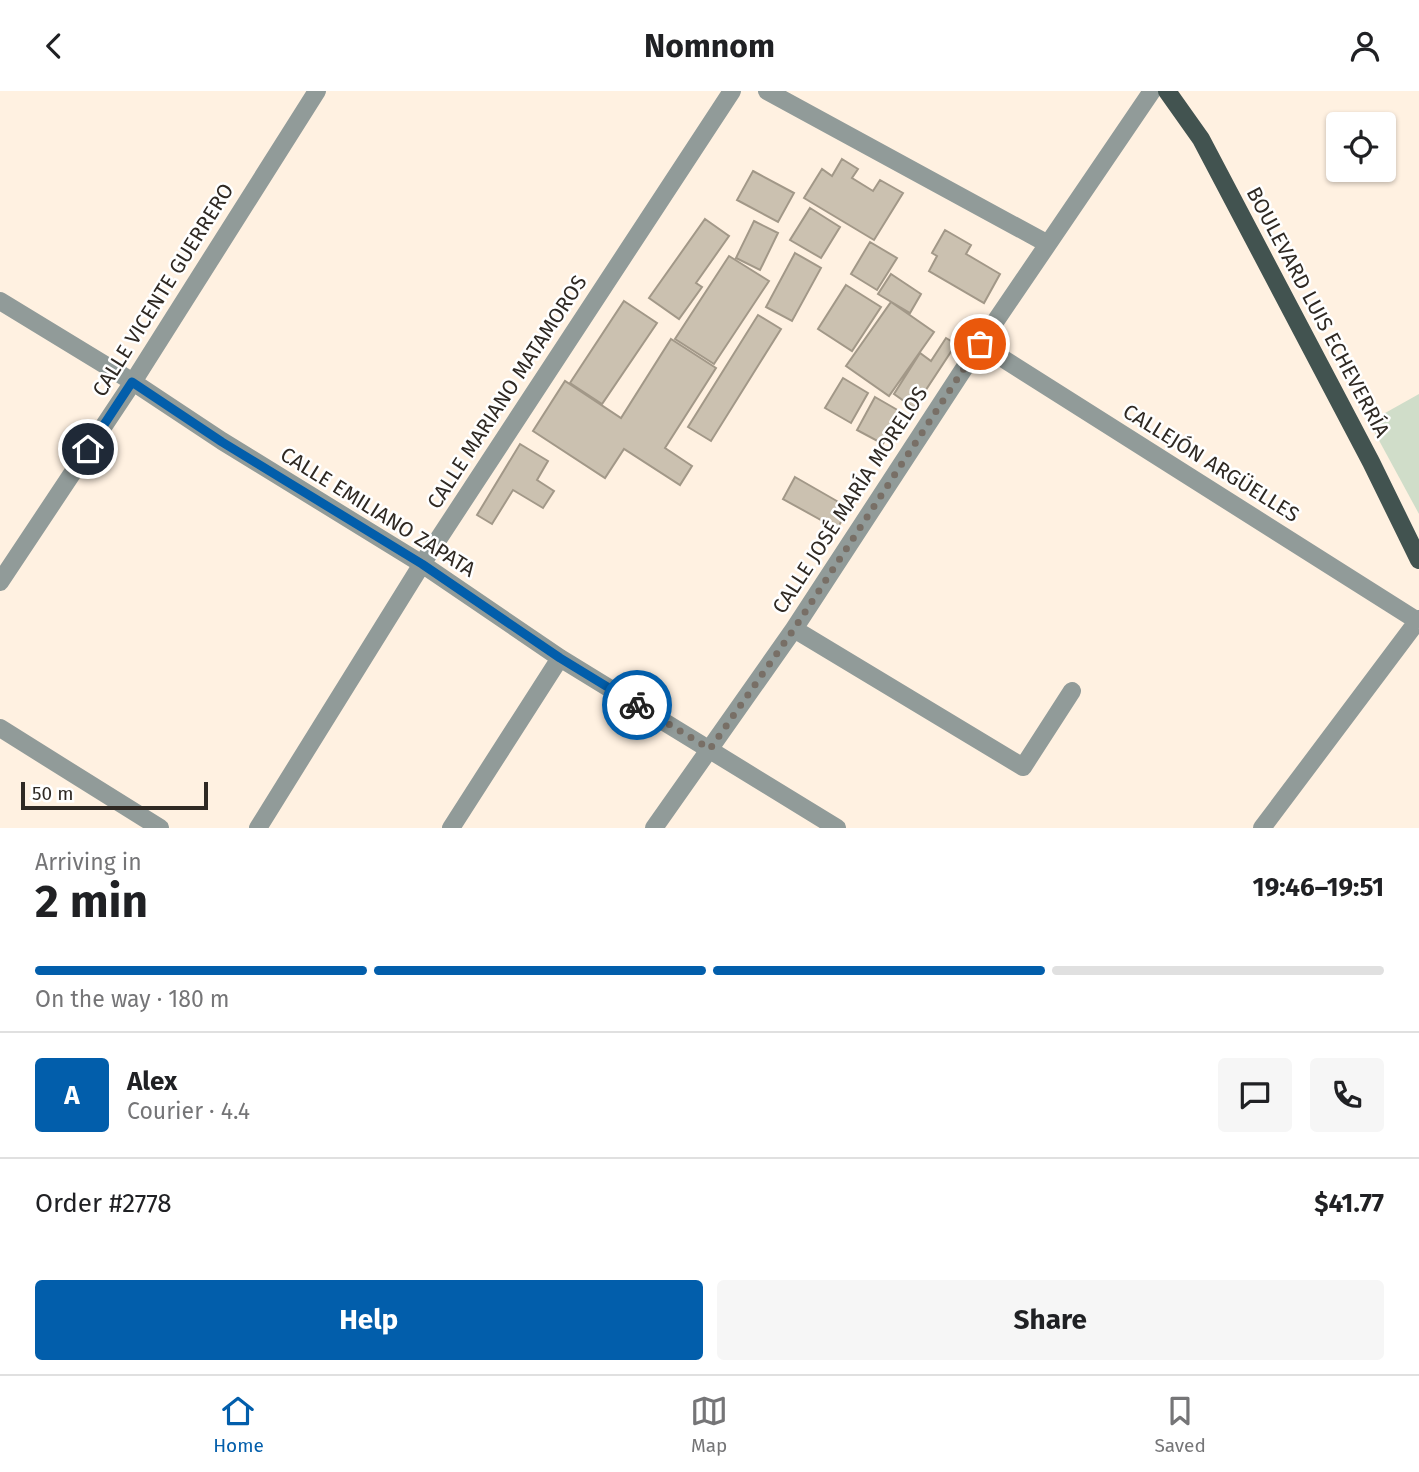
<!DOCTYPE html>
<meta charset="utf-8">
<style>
:root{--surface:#fff;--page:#f6f6f6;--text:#202124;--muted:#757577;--line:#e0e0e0;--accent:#025eab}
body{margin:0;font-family:"Fira Sans",sans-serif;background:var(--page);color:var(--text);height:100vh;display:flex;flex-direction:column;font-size:26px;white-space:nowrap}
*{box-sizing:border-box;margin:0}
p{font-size:23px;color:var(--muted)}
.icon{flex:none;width:38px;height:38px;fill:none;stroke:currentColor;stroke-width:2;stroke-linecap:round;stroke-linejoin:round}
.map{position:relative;height:737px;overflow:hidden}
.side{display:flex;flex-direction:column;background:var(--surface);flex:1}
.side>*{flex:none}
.tools{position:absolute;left:1326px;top:21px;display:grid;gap:14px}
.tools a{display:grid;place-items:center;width:70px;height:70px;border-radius:7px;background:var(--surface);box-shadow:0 2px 5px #0004;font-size:35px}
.scale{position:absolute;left:21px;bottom:18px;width:187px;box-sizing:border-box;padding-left:7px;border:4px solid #2f2923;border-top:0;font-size:19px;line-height:24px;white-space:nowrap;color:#2f2923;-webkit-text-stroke:5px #fff;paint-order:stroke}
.pin{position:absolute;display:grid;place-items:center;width:60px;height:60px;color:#fff;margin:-30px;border:4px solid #fff;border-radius:50%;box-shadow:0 2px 7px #0007}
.courier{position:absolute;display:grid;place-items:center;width:70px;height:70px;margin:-35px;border:5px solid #025eab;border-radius:50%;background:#fff;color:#222;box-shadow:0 2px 9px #0007}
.overview em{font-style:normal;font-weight:700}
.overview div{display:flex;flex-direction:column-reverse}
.overview{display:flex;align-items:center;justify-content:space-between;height:119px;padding:0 35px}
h1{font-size:46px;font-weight:700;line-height:52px}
.bar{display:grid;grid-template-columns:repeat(4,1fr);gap:10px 7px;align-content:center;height:84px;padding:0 35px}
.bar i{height:9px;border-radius:5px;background:var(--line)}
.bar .on{background:var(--accent)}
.bar p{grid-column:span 4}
.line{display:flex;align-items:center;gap:18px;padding:0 35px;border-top:2px solid var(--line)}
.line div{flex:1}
.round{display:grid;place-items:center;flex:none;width:74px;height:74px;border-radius:7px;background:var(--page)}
.action{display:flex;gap:14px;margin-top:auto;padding:14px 35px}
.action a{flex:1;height:80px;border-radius:7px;background:var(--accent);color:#fff;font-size:28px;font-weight:700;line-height:80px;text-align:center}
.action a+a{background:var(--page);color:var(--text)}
header{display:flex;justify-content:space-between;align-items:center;height:91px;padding:0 35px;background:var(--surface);font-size:32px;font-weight:700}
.tabs{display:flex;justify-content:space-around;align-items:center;height:98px;border-top:2px solid var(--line);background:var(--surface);font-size:19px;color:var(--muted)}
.tabs a{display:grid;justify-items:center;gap:4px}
.tabs .on{color:var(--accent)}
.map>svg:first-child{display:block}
.green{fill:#d0ddc9}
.building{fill:#cbc1b0;stroke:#a29888;stroke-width:2}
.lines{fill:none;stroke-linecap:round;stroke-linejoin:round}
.minor{stroke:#919b99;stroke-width:18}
.major{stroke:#425350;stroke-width:18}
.done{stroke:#786f66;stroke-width:7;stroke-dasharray:0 12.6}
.route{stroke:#025eab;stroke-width:9}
.labels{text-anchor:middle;stroke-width:5;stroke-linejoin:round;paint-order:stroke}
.street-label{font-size:21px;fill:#2f2923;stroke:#fff}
</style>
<header><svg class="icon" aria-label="back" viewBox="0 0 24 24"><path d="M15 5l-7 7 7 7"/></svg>Nomnom<svg class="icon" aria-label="person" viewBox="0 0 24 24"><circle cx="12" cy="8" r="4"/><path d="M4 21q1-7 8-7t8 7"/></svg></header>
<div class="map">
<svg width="1419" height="737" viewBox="0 0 1419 737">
<rect width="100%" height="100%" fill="#fff1e1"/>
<!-- green -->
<path class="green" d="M1419 303V423L1369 331Z"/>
<!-- building -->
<path class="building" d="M842 68 858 78 852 87 873 100 880 89 903 102 874 149 804 107 822 78 832 85Z
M753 80 794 102 778 131 737 109Z
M810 117 840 136 821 167 790 149Z
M705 128 729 145 696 192 702 196 679 228 649 207Z
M754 130 778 142 760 179 736 167Z
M945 139 971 154 966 163 1000 183 984 212 929 180 937 165 932 162Z
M870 151 897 167 877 199 851 183Z
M795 162 821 177 792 230 766 216Z
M729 165 769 190 714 273 675 248Z
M891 183 921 203 910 222 878 203Z
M846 194 881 216 852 260 818 238Z
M624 210 657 232 602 313 570 292Z
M891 211 934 241 889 305 846 275Z
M758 224 781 238 711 350 688 336Z
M946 247 956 253 914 317 894 303 920 262 931 270Z
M671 248 716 277 665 357 692 375 680 394 624 358 605 387 533 340 565 290 621 327Z
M843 287 868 302 851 332 825 317Z
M875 306 901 321 883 353 857 339Z
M520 353 548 370 537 389 554 400 543 417 513 399 492 433 477 424Z
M795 386 849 417 837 438 783 408Z"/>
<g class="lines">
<!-- minor -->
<path class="minor" d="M767 0 1048 153
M0 210 133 291 222 350 422 473 560 567 837 737
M980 253 1416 529
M0 491 133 291 317 0
M794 538 1023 676 1072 600
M0 637 160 737
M258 737 422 473 732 0
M451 737 560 567
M654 737 794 538 980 253 1152 0
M1262 737 1419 528"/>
<!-- major -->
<path class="major" d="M1167 0 1201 48 1371 371 1419 469"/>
</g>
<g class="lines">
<!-- done -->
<path class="done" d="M637 614 710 658 794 538 980 253"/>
<!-- route -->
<path class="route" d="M88 358 132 291 222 351 422 473 560 567 637 614"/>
</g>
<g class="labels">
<!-- street labels -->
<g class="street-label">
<text transform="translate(163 199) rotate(-58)" y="7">CALLE VICENTE GUERRERO</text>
<text transform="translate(1318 221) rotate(62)" y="7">BOULEVARD LUIS ECHEVERRÍA</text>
<text transform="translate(507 301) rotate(-57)" y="7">CALLE MARIANO MATAMOROS</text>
<text transform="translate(1211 372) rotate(32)" y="7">CALLEJÓN ARGÜELLES</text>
<text transform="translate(850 409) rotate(-57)" y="7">CALLE JOSÉ MARÍA MORELOS</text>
<text transform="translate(378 421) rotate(32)" y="7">CALLE EMILIANO ZAPATA</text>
</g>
</g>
</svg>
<div class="tools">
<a><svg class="icon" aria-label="locate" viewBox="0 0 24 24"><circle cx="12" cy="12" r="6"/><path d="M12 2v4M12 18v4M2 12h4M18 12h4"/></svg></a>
</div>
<div class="scale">50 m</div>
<div class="pin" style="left:980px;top:253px;background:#ea580c"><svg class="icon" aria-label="bag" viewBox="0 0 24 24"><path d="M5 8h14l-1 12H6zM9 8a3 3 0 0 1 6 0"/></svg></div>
<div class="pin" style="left:88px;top:358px;background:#1f2937"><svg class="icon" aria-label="home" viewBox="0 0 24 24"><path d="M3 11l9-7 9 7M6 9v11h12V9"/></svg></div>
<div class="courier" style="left:637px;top:614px"><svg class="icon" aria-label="bike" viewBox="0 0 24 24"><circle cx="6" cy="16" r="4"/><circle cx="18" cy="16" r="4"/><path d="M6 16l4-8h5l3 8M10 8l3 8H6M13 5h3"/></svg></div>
</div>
<section class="side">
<div class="overview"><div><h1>2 min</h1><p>Arriving in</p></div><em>19:46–19:51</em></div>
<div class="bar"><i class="on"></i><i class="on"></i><i class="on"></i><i></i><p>On the way · 180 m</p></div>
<div class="line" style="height:126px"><b class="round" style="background:var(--accent);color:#fff">A</b><div><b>Alex</b><p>Courier · 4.4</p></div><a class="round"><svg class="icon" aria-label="chat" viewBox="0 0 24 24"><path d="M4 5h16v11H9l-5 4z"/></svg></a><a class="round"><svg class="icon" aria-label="phone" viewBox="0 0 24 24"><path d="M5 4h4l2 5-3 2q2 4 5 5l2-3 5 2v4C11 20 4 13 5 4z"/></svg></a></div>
<div class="line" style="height:91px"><div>Order #2778</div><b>$41.77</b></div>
<div class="action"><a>Help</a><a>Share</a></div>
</section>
<nav class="tabs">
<a class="on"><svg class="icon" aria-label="home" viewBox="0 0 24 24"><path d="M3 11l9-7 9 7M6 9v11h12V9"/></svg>Home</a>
<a><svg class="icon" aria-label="map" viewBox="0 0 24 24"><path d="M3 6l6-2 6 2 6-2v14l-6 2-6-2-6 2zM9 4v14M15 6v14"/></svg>Map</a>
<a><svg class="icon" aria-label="saved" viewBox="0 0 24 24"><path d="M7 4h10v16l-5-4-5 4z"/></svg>Saved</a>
</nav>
